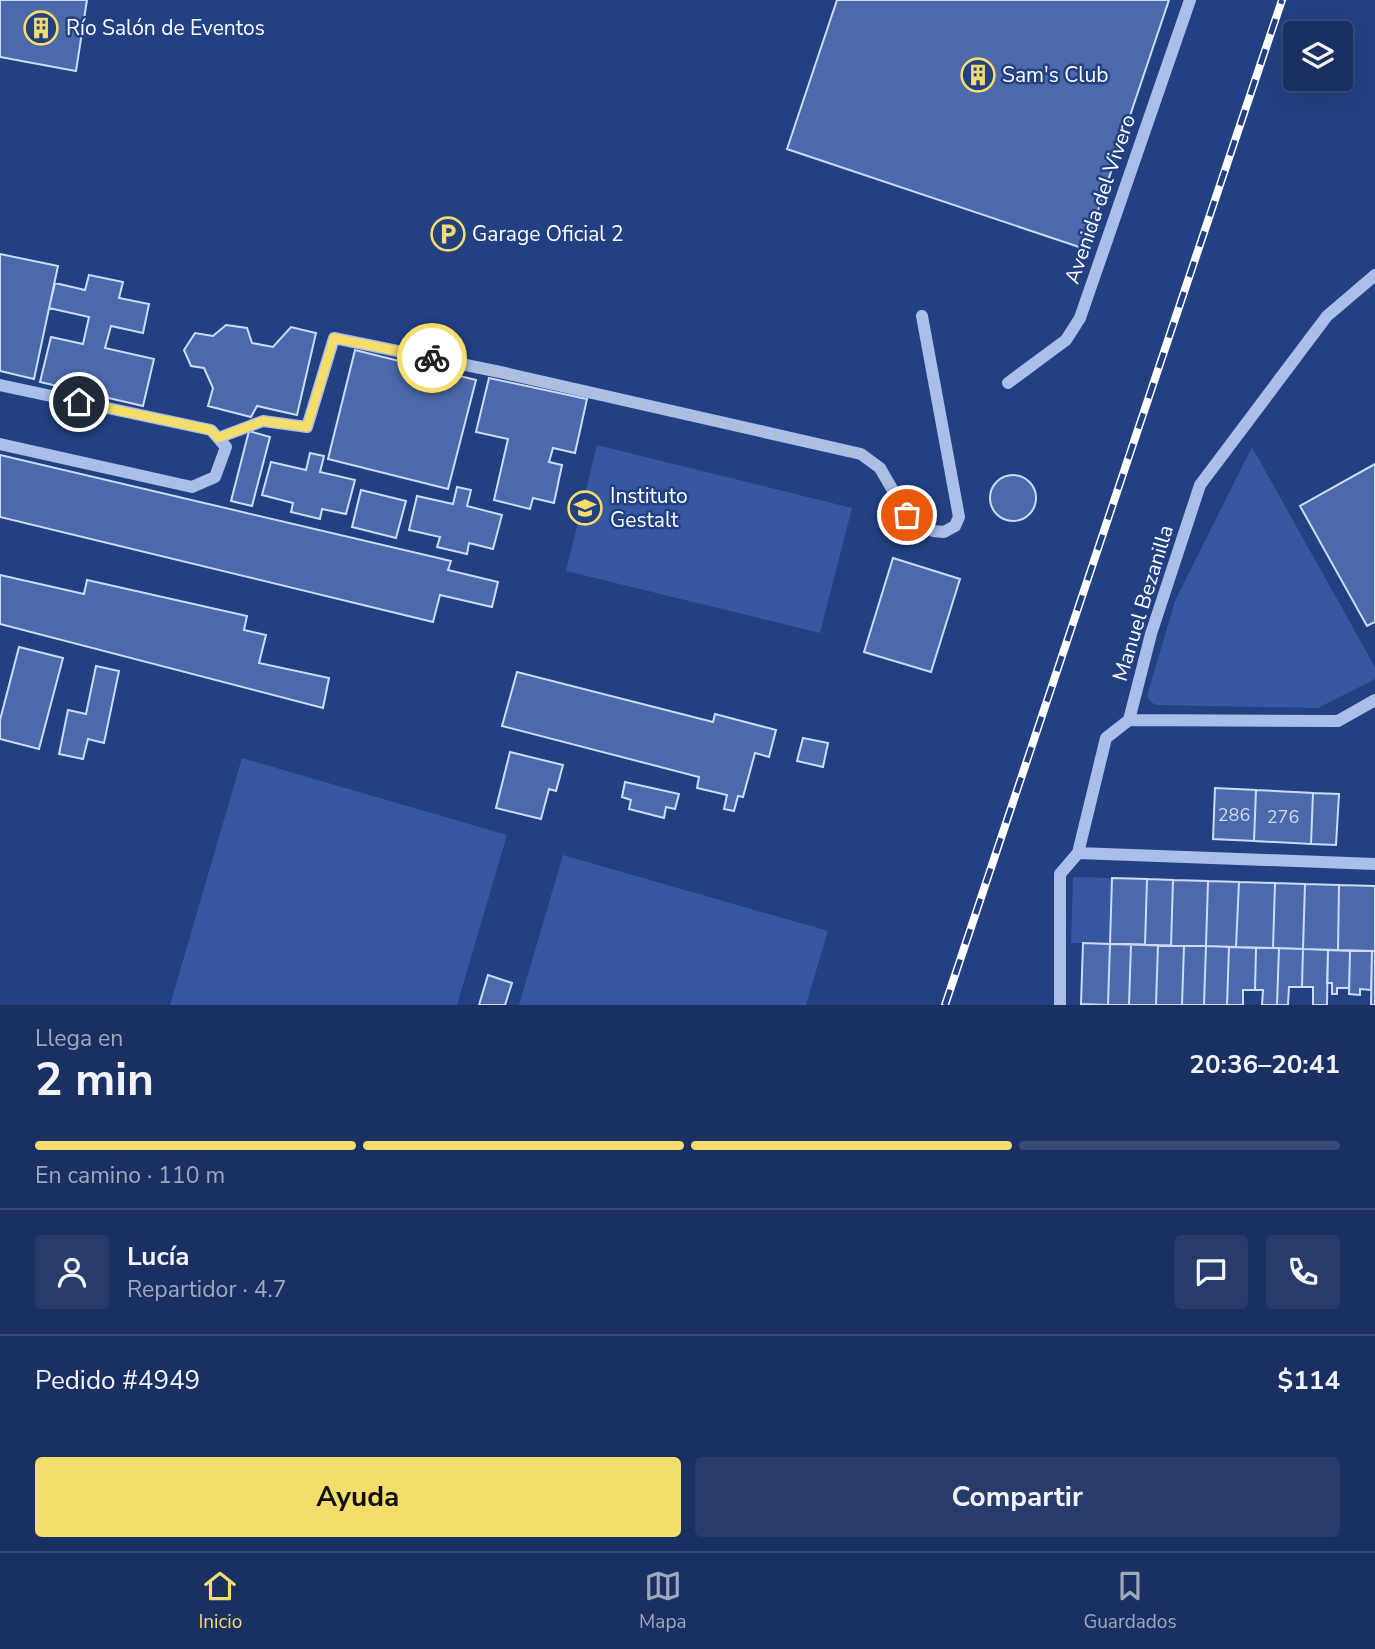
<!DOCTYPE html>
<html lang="es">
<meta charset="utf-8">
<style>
:root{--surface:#1a3062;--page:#273c6b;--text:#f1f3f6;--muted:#9fa9be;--line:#384b77;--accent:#f4dd6b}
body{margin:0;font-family:"Nunito Sans",sans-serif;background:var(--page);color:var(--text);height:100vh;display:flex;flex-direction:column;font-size:26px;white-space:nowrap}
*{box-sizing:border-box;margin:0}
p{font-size:23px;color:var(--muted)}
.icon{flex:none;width:38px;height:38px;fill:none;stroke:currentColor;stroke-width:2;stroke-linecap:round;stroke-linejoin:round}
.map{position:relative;height:1005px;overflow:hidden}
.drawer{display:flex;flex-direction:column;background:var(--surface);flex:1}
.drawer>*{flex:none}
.controls{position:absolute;left:1283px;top:21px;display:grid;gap:14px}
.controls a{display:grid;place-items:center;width:70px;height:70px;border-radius:7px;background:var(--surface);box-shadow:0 7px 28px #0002,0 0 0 2px var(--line);font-size:35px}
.pin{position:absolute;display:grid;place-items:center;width:60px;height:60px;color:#fff;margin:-30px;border:4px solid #fff;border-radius:50%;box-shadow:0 2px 7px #0007}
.courier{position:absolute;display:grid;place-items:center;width:70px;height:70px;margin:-35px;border:5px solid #f4dd6b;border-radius:50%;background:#fff;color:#222;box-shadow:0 2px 9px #0007}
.head em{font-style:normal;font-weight:700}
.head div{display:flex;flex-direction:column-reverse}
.head{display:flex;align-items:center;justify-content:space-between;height:119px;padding:0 35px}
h1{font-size:46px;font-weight:700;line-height:52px}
.bar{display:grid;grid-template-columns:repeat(4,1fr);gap:10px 7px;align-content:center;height:84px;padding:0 35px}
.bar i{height:9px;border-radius:5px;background:var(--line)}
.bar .active{background:var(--accent)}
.bar p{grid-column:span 4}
.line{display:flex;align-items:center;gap:18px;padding:0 35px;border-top:2px solid var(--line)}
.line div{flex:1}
.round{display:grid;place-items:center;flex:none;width:74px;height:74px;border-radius:7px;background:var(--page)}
.button{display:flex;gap:14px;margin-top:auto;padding:14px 35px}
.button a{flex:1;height:80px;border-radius:7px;background:var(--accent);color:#111;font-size:28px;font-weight:700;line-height:80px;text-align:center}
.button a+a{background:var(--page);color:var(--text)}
.tabs{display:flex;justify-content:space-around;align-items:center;height:98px;border-top:2px solid var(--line);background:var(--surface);font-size:19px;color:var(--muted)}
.tabs a{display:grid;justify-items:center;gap:4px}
.tabs .active{color:var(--accent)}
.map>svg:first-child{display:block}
.green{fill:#3658a0}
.building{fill:#4b69ab;stroke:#cddbf6;stroke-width:2}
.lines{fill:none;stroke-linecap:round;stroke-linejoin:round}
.minor{stroke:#a9bee8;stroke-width:12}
.rail-casing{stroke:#fff;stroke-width:8}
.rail{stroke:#224082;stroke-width:5;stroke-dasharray:16;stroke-linecap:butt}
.done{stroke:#b2bcd3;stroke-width:7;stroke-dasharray:0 12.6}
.route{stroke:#f4dd6b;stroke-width:9}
.labels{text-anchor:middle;stroke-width:5;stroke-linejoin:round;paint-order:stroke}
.number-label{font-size:18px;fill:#d2daea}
.poi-label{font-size:21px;fill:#fff;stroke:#224082;text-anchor:start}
.street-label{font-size:21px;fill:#fff;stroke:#224082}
</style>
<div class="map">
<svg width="1375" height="1005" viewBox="0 0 1375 1005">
<rect width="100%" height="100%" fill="#224082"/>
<!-- green -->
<path class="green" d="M597 445 852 508 820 633 566 571Z
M1252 447 1375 667V679L1318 708 1158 705 1152 703 1147 696 1175 601Z
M242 758 507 835 457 1005H170Z
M563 855 828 931 806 1005H519Z
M1073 877 1112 878 1110 944 1071 943Z"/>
<!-- building -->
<path class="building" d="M0 0H87L76 71 0 57Z
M837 0H1169L1085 249 787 149Z
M0 254 58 266 34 379 0 371Z
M89 275 123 282 119 298 149 304 143 333 111 326 105 348 154 359 143 406 40 382 51 337 83 344 89 317 49 308 55 283 85 290Z
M226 325 247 328 252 343 273 347 291 327 316 333 297 415 257 406 251 417 208 406 213 388 204 368 191 366 184 350 195 333 213 336Z
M355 350 476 380 448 489 328 459Z
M489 378 587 399 575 453 553 448 549 462 562 465 554 503 533 498 530 509 494 500 508 439 476 432Z
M249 431 270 437 252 506 231 501Z
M310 453 324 456 320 472 355 480 346 514 322 509 320 519 291 512 293 503 262 495 271 462 306 470Z
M0 455 451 561 448 570 498 582 492 607 440 595 433 622 0 517Z
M1375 464V622L1367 626 1300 506Z
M990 498a23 23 0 1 1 46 0a23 23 0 1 1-46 0Z
M457 487 471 490 467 506 502 515 493 549 469 543 467 554 437 547 440 537 409 530 417 496 453 504Z
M361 490 406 501 396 538 352 527Z
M893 558 960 579 931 672 864 652Z
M0 575 84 594 87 580 247 616 244 630 266 635 259 663 329 678 323 708 0 624Z
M19 647 63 658 39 749 0 739V720Z
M96 666 119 671 104 743 88 739 83 759 59 754 68 710 86 714Z
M517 672 713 722 715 714 776 730 769 757 755 753 743 797 738 796 734 811 724 809 727 795 697 788 699 777 502 726Z
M803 738 828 743 823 767 797 761Z
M510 752 563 765 556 791 549 789 541 819 496 808Z
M625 782 679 794 675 809 666 807 664 818 629 809 631 800 622 797Z
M1215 788 1256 790 1254 841 1213 839Z
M1256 790 1313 793 1311 844 1254 841Z
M1313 793 1339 794 1336 845 1311 844Z
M1112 878 1147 879 1145 945 1110 944Z
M1147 879 1173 880 1171 946 1145 945Z
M1173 880 1208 881 1206 946H1171Z
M1208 881 1239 882 1236 947 1206 946Z
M1239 882 1275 883 1273 948 1236 947Z
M1275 883 1305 884 1303 949 1273 948Z
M1305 884 1339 885 1338 950 1303 949Z
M1339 885 1375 886V951L1338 950Z
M1083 943 1110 944 1108 1005 1081 1004Z
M1110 944H1131L1129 1005H1108Z
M1131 944 1158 945 1156 1005H1129Z
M1158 945 1184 946 1182 1005H1156Z
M1184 946H1206L1204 1005H1182Z
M1206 946 1229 947 1227 1005H1204Z
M1229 947 1256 948 1255 990H1243V1005H1227Z
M1256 948H1279L1277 1005H1262L1263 990H1255Z
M1279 948 1303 949 1302 987H1289L1288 1005H1277Z
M1303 949 1328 950 1327 1005H1313V987H1302Z
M1328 950 1350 951 1349 988H1337V994H1332V983H1327Z
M1350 951H1372L1371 990 1360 989V995L1349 994Z
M1372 951H1375V1005H1371Z
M488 975 512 983 505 1005H479Z"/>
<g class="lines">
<!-- minor -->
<path class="minor" d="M1008 383 1066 340 1080 318 1190 0
M0 385 211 430 226 447 215 477 192 487 0 444
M218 438 263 421 307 427 334 338 500 372 861 454 880 468 907 515 933 531 944 532 955 526 959 517 922 316
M1129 720 1338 721 1375 700
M1078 853 1375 864
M1060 1005V874L1078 853 1106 738 1129 720 1151 634 1200 485 1327 316 1375 275"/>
<defs>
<path id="rail" d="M945 1005 1282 0"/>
</defs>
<!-- rail casing -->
<use href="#rail" class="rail-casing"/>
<!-- rail -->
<use href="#rail" class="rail"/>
</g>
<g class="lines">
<!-- done -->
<path class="done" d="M432 358 862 454 880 468 907 515"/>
<!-- route -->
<path class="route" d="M79 402 211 430 218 438 263 421 307 427 334 338 432 358"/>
</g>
<!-- icons -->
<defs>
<symbol id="building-ring" viewBox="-11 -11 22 22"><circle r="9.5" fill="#224082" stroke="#f4dd6b" stroke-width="1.5"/><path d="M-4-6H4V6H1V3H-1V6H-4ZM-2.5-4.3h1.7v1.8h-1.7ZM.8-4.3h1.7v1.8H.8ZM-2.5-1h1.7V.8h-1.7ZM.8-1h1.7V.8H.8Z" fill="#f4dd6b"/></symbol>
<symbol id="parking-ring" viewBox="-11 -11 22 22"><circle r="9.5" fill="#224082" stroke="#f4dd6b" stroke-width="1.5"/><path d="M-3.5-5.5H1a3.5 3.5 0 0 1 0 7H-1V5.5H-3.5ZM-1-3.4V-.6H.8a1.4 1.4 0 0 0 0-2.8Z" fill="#f4dd6b"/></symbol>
<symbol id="school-ring" viewBox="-11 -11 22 22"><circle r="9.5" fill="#224082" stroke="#f4dd6b" stroke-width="1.5"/><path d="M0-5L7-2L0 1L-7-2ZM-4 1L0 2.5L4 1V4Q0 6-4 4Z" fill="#f4dd6b"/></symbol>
</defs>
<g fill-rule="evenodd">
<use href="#building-ring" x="22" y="9" width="38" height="38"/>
<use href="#building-ring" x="959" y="56" width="38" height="38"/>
<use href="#parking-ring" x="429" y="215" width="38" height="38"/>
<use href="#school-ring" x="566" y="489" width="38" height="38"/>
</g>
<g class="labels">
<!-- number labels -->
<g class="number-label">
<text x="1234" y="821">286</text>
<text x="1283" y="823">276</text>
</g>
<!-- poi labels -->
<g class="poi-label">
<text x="66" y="35">Río Salón de Eventos</text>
<text x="1002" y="82">Sam's Club</text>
<text x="472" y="241">Garage Oficial 2</text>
<text x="610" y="503">Instituto<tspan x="610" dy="24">Gestalt</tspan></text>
</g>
<!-- street labels -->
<g class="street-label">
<text transform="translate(1100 199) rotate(-71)" y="7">Avenida del Vivero</text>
<text transform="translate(1143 603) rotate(-73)" y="7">Manuel Bezanilla</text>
</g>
</g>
</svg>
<div class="controls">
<a><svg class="icon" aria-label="layers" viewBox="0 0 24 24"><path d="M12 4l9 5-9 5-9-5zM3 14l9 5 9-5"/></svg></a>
</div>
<div class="pin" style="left:907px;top:515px;background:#ea580c"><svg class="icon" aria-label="bag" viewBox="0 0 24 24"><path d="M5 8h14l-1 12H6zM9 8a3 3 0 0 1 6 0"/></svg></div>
<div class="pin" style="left:79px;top:402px;background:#1f2937"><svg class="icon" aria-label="home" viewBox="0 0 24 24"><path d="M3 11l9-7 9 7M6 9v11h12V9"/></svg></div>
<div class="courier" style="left:432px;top:358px"><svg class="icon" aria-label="bike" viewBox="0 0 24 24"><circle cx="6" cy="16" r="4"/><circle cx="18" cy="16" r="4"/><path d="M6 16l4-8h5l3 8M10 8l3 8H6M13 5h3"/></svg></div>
</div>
<section class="drawer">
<div class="head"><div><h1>2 min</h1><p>Llega en</p></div><em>20:36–20:41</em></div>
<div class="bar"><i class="active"></i><i class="active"></i><i class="active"></i><i></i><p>En camino · 110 m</p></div>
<div class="line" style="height:126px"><a class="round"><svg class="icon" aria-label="person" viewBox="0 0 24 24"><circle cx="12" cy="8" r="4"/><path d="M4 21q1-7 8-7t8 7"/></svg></a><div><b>Lucía</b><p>Repartidor · 4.7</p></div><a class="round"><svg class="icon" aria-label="chat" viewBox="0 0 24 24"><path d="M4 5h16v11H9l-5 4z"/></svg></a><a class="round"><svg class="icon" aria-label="phone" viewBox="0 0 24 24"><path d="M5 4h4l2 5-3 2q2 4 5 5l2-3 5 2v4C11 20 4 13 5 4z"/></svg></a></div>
<div class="line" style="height:91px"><div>Pedido #4949</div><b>$114</b></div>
<div class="button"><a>Ayuda</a><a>Compartir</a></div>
</section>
<nav class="tabs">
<a class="active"><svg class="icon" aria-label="home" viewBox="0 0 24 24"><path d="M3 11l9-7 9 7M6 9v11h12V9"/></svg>Inicio</a>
<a><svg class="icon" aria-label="map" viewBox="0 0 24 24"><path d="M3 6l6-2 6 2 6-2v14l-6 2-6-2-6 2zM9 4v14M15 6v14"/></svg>Mapa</a>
<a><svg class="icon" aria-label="saved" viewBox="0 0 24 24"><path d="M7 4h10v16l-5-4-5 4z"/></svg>Guardados</a>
</nav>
